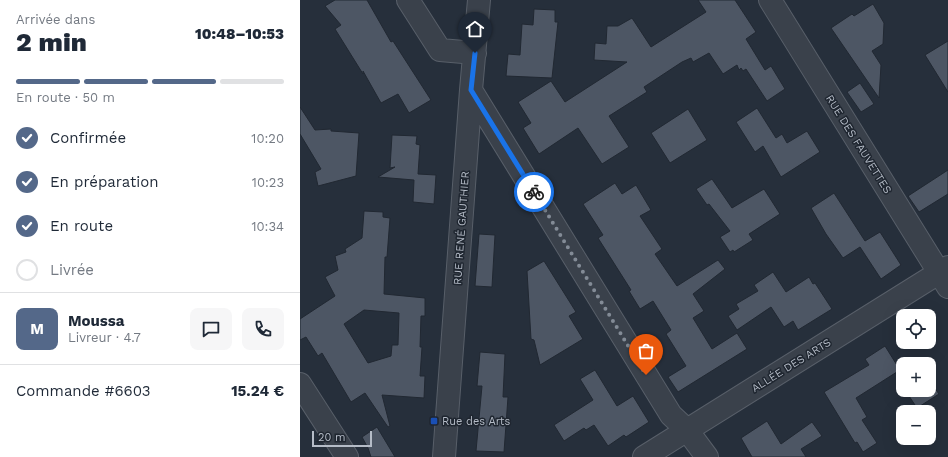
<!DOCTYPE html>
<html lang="fr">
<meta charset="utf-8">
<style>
:root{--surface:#fff;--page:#f6f6f7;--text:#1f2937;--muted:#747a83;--line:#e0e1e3;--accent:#546889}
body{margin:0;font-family:"Work Sans",sans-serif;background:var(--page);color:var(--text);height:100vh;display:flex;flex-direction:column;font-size:15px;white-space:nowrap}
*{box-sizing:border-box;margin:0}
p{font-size:13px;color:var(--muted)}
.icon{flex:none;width:22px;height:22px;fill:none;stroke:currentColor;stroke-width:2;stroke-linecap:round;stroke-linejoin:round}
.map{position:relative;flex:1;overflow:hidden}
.drawer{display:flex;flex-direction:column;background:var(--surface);width:300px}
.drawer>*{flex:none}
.controls{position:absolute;left:596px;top:309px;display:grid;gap:8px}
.controls a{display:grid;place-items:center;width:40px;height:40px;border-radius:8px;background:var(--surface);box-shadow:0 4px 16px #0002;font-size:20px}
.scale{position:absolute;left:12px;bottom:10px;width:60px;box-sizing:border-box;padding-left:4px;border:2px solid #b5bcc7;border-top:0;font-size:11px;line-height:14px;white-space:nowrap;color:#b5bcc7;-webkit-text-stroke:3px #1f2630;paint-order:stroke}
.pin{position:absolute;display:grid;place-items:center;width:34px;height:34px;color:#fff;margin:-41px -17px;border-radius:50% 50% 50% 0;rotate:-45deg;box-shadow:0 0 4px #0007}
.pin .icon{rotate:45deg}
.courier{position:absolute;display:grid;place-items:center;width:40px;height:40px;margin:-20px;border:3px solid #1a73e8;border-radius:50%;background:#fff;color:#222;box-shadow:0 1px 5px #0007}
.overview em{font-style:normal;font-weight:800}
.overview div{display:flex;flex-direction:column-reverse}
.overview{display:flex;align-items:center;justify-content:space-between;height:68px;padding:0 16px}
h1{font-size:26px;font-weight:800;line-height:30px}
.bar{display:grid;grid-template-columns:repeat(4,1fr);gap:6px 4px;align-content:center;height:48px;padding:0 16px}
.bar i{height:5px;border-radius:3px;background:var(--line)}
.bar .current{background:var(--accent)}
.bar p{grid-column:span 4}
.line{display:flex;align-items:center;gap:10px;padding:0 16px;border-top:1px solid var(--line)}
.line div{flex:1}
.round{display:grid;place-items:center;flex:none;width:42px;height:42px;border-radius:8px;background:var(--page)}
ol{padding:0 16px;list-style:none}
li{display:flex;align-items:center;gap:12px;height:44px}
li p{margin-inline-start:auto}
li .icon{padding:4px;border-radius:50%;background:var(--accent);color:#fff;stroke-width:4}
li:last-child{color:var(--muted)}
li i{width:22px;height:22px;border:2px solid var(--line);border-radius:50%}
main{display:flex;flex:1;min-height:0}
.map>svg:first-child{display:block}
.building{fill:#4d5664;stroke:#212832;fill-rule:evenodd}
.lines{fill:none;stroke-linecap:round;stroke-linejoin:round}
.street-casing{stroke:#585f69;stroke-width:24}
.street{stroke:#3a414b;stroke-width:22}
.done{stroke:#838b96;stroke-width:4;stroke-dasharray:0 7.2}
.route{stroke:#1a73e8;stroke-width:5}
.transit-dot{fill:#1a4fb4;stroke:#1f2630;stroke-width:1.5}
.labels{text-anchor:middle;stroke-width:3;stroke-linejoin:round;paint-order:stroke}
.street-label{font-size:11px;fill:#b5bcc7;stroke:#1f2630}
.poi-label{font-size:11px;fill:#b5bcc7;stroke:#1f2630;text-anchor:start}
</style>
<main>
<section class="drawer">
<div class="overview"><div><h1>2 min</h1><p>Arrivée dans</p></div><em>10:48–10:53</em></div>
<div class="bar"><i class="current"></i><i class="current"></i><i class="current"></i><i></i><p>En route · 50 m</p></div>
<ol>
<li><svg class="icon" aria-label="check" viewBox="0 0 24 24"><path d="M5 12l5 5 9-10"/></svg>Confirmée<p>10:20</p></li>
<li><svg class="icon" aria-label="check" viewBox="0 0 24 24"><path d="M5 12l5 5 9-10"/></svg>En préparation<p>10:23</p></li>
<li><svg class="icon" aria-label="check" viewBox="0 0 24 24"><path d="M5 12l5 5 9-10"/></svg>En route<p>10:34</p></li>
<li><i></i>Livrée</li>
</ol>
<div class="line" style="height:72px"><b class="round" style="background:var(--accent);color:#fff">M</b><div><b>Moussa</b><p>Livreur · 4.7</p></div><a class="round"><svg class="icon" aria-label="chat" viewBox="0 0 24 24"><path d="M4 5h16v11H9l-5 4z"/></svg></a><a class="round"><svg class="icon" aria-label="phone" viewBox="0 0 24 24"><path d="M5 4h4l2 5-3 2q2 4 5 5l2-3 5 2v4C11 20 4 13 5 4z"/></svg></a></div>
<div class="line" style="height:52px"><div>Commande #6603</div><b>15.24 €</b></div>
</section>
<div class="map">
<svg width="648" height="457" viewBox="0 0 648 457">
<rect width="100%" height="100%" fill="#262f3b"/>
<!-- building -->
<path class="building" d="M35 0H67L91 42 93 41 131 100 109 113 98 94 81 103 63 71V74L35 29 41 25 25 6Z
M398 0H435L456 32 446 39 465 70 471 66 485 89 467 101 446 69 443 71 441 68 439 70 437 65 423 74 409 53 393 62 391 58 382 62 344 87 347 92 309 116 329 147 302 164 278 128 239 154 223 128 231 123 218 102 251 81 265 102 327 62 294 60 295 43 306 44 307 26H318L332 18 351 47 406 12Z
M573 4 584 23 583 44 572 51 581 65 579 98 531 28 552 14 554 16Z
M234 9 255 10V22H258L252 78 206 76 208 54 220 55 222 24 233 25Z
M648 41V92L625 55Z
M560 83 574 104 561 112 547 92Z
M0 107 15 130 31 129V131L59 133 56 176 18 186 15 172 21 169 0 134Z
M457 108 476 138 482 134 487 143 507 131 520 152 481 177 463 146 455 152 436 122Z
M388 109 407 140 370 163 351 133Z
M92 135 117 136 116 144 120 145 118 174 136 175 134 204 113 202 114 180 78 177 95 167 90 168Z
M648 170V194L619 212 608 196Z
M412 179 432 208 464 189 480 214 449 234 453 240 434 252 433 250 430 252 420 237 430 231 409 204 407 205 396 189Z
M315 183 322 194 336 185 351 210 340 216 362 249 355 254 377 286 418 260 425 269 393 294 404 311 393 318 412 349 437 333 447 349 378 392 368 377 386 366 366 334 371 330 353 301 340 309 329 291 331 290 298 238 303 235 283 204Z
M534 193 565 241 580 232 601 265 581 279 560 247 543 258 526 234 511 208Z
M64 211 83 212V217L90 218 87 257H85L84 294 125 298V316H121L120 347H122L120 376H125L124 398 82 395 90 426 88 427 65 393 51 402 22 353 18 356 6 337 0 340V319L35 296 25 277 38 270 35 256 46 252 45 249 62 238ZM64 310 99 313 98 345H92L91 356 68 363 44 324Z
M179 234 195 235 192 287 175 286Z
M244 261 276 312 269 316 283 339 240 365 234 340 231 339 227 271Z
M473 272 486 292 509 277 513 284 515 283 532 309 498 330 493 321 484 327 471 307 437 330 428 316 439 309 436 304 458 291 454 285Z
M585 346 600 370 556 398 567 417 562 420 577 443 563 452 557 442 555 443 524 392 569 365 565 359Z
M180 352 205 354 203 397H208L204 452 176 451 182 386H177Z
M295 370 317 406 333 396 349 422 326 437 324 435 308 446 294 425 286 430 284 428 264 441 254 425 293 400 280 379Z
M629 380 639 394 617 408 605 390H629Z
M467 421 481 444 512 422 522 436 501 449 506 457H452L441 438Z
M77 427 95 457H71L68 448 62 437Z"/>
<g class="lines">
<defs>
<path id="street" d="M108 0 140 50 175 53
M470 0 648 287
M171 90 371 415 387 430 407 457
M0 384 47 457
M144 457 171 90 179 0
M344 457 648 267"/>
</defs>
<!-- street casing -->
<use href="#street" class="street-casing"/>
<!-- street -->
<use href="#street" class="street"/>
</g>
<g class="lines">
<!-- done -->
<path class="done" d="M234 192 346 375"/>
<!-- route -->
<path class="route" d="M175 53 171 90 234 192"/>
</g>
<!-- markers -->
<rect class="transit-dot" x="130" y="417" width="8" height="8" rx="2"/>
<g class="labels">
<!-- street labels -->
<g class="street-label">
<text transform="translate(559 144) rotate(58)" y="4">RUE DES FAUVETTES</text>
<text transform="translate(161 228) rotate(-86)" y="4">RUE RENÉ GAUTHIER</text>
<text transform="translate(491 365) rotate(-32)" y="4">ALLÉE DES ARTS</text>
</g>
<!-- poi labels -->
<g class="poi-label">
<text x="142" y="425">Rue des Arts</text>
</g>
</g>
</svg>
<div class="controls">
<a><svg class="icon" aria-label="locate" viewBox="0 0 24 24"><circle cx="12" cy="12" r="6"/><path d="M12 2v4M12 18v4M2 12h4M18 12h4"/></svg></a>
<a>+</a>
<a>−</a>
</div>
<div class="scale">20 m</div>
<div class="pin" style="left:346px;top:375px;background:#ea580c"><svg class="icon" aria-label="bag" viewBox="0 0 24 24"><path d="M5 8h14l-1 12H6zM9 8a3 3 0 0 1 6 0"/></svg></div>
<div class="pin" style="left:175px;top:53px;background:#1f2937"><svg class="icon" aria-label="home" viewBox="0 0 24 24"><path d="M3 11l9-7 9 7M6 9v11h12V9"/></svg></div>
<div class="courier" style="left:234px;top:192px"><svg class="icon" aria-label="bike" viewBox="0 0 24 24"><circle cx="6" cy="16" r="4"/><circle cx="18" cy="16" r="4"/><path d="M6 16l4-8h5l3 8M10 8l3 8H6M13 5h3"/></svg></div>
</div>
</main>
